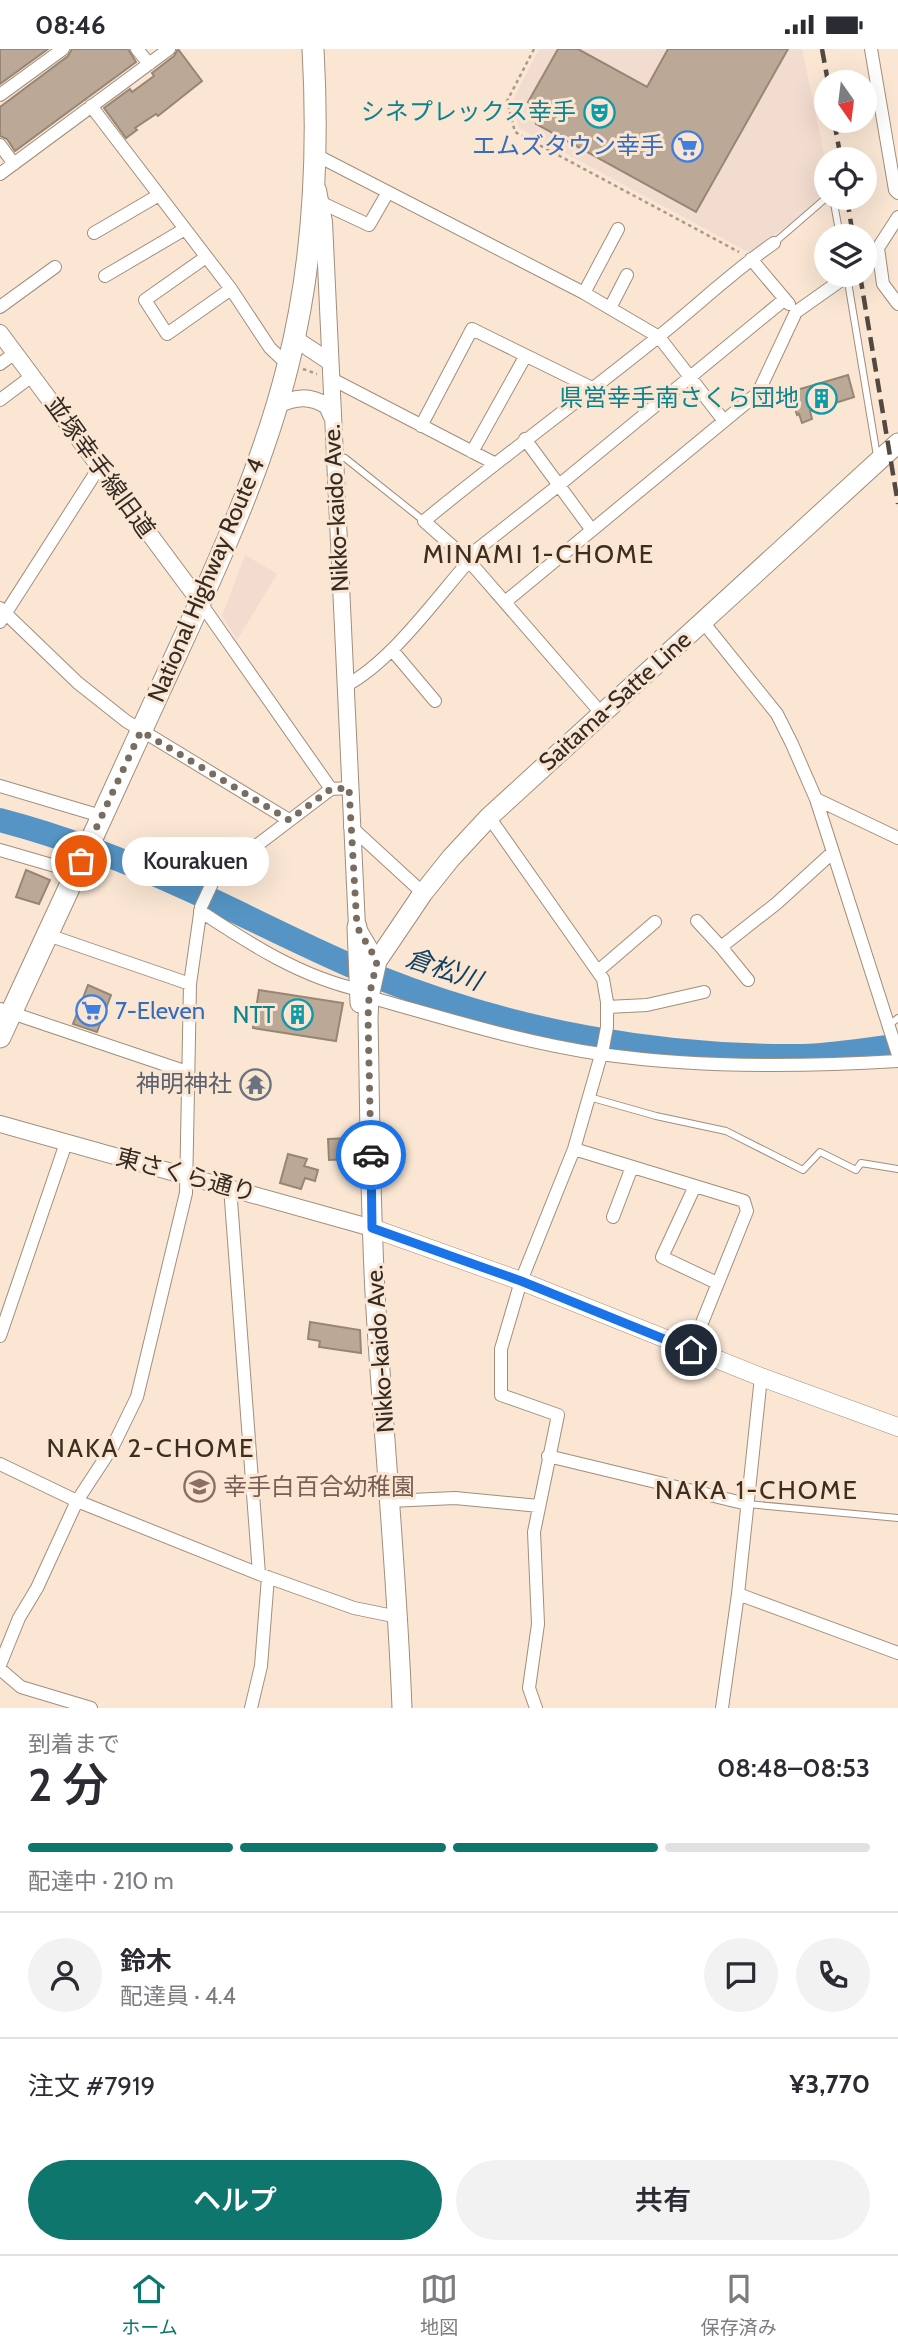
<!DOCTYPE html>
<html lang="ja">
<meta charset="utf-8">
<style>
:root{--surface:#fff;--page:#f2f2f3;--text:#2b2b33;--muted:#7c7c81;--line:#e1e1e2;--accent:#0f766e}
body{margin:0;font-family:Cabin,"Noto Sans JP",sans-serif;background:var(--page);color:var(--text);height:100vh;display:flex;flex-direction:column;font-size:26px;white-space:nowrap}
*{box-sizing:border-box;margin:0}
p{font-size:23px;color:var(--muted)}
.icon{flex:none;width:38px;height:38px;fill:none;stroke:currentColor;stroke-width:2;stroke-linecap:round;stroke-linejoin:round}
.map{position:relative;height:1659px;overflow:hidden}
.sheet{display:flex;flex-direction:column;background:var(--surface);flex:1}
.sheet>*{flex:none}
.needle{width:46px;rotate:166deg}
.controls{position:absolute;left:814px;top:21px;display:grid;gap:14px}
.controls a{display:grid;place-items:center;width:63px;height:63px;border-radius:50%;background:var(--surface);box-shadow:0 7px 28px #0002;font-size:35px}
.pin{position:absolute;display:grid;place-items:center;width:60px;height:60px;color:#fff;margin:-30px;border:4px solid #fff;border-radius:50%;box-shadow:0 2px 7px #0007}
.courier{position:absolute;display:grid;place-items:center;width:70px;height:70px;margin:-35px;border:5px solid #1a73e8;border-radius:50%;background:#fff;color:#222;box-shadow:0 2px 9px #0007}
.bubble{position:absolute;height:49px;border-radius:24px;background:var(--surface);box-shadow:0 7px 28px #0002;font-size:23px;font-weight:600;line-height:49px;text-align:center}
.head em{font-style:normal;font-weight:600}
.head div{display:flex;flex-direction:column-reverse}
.head{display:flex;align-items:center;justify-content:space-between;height:119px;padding:0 28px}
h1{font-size:46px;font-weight:600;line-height:52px}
.bar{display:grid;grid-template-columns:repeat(4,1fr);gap:10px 7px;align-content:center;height:84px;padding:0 28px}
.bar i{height:9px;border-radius:5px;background:var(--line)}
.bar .active{background:var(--accent)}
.bar p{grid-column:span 4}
.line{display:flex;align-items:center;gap:18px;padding:0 28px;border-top:2px solid var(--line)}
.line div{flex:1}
.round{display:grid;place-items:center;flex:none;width:74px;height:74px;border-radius:37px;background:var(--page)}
.primary-button{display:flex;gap:14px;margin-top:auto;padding:14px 28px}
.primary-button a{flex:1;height:80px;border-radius:42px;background:var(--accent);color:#fff;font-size:28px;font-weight:600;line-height:80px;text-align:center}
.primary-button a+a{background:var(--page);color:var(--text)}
.status{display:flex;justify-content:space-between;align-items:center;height:49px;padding:0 35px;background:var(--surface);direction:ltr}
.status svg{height:19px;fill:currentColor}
.dock{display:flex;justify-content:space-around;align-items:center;height:98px;border-top:2px solid var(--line);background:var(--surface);font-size:19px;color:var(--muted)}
.dock a{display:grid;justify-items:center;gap:4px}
.dock .active{color:var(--accent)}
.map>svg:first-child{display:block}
.commercial{fill:#f2dbcf}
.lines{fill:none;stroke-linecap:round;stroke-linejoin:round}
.river{stroke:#5594c4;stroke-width:24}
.building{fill:#bba896;stroke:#988674;stroke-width:2}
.service-casing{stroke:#a18e7c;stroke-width:8}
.minor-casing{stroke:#a18e7c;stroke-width:14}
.tertiary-casing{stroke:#a18e7c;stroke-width:18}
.secondary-casing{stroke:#a18e7c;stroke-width:19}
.primary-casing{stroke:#a18e7c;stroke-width:21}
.trunk-casing{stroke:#a18e7c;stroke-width:23}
.path{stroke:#a8998b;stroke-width:2.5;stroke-dasharray:3.5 3.5;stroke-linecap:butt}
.service{stroke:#fff;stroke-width:6}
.minor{stroke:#fff;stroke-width:12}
.tertiary{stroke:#fff;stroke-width:16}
.secondary{stroke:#fff;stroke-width:18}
.primary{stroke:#fff;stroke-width:19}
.trunk{stroke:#fff;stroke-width:21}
.rail{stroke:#534940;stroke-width:4.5;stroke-dasharray:14 7;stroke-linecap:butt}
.done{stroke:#796c61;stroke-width:7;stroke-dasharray:0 12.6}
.route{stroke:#1a73e8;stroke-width:9}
.labels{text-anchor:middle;stroke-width:6;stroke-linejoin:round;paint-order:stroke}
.culture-label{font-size:24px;fill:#0d838f;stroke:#fae6d3;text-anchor:end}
.shop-label{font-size:24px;fill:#366cbe;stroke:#fae6d3;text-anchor:end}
.street-label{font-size:24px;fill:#332b24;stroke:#fae6d3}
.worship-label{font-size:24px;fill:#5b616d;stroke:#fae6d3;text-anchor:end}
.education-label{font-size:24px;fill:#785e54;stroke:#fae6d3;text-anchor:start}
.neighbourhood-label{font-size:26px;letter-spacing:2px;fill:#3d2e1f;stroke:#fae6d3}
.water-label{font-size:26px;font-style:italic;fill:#124263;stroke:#fae6d3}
</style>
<div class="status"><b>08:46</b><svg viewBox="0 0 49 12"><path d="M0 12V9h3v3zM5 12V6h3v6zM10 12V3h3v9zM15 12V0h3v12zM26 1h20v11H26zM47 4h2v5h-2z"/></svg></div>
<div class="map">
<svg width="898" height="1659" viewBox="0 0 898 1659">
<rect width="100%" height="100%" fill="#fae6d3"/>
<!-- commercial -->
<path class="commercial" d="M539 0H802L826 114V148L750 204 519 79 512 53Z
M245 506 277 525 237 591 222 567Z"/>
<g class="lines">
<!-- river -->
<path class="river" d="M0 771C65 788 127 812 188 840 252 869 315 903 380 929 513 982 660 1009 803 1007 835 1006 867 1000 898 997"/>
</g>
<!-- building -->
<path class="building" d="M0 0H48L0 35Z
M72 0H128L136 13 15 102 7 90 0 87V58L68 7Z
M178 0 202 32 158 67 156 65 135 79 137 81 126 89 104 59 130 40 132 43 154 27 152 24 174 7Z
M558 0H578L647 38 668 0H788L696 163 536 75 544 62 528 53Z
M848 326 854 348 810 362 812 370 802 374 799 365 797 366 790 343Z
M26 821 50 831 39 855 16 848Z
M88 936 111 946 97 983 73 975Z
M259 941 343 954 336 992 253 979Z
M352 1089V1110L329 1111 328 1090Z
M288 1105 307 1110 304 1117 318 1121 315 1132 305 1129 301 1140 280 1134Z
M310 1273 360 1281 361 1304 319 1298 320 1292 308 1290Z"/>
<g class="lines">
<defs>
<path id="service" d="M833 149 840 187
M774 194 826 149
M847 227 877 407
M337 407 345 409 424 472
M889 976 898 969
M589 1048 656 1067 726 1082 803 1121 820 1103 856 1121 861 1114 898 1120
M747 1455 898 1469"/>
<path id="minor" d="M137 0 149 15
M871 0 895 141 898 144
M0 46 63 0
M91 57 231 240 270 299 288 316
M0 96 14 115
M316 106 584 244 659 288 724 372
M0 125 169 0
M322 154 369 176 388 143
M898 168 878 199 883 235 898 255
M94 184 159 146
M206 208 145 251 167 285 231 240
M751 210 789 255
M105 227 185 180
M584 244 618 180
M0 258 55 218
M610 259 627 226
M0 315 15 304
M330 329 494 414
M0 351 32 327
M421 377 472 280 592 339
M525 390 591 480
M472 403 525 308
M465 510 559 436 785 250
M200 553 331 740
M505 553 758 344 796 263 847 227
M0 559 78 634 126 672 289 771
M0 573 100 417
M703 573 777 665 792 695 816 750 898 1006
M392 601 435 652
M345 637C391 613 434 552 469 512
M601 664 469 512 424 472C501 409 581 350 658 288 697 257 733 222 774 194
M0 737 101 767
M816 750 898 789
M489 768 603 930 607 953V978L603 999 574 1100 521 1232 501 1300V1346L558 1366 534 1483 538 1575 529 1639 536 1659
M350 777 423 844
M0 801 76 823
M200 862C250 895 301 928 360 941
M697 872 721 898
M48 886 190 935
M598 922 655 873
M748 931 721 898 777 854 833 803
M369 948C445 969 523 994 601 1005 698 1019 800 1018 898 1012
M607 958 647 956 704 943
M0 960 187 1023
M574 1100 744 1152 747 1162 691 1301
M695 1137 662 1208 717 1234
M230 1138 259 1525
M613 1168 632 1118
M0 1287 66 1094
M548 1407 747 1455
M0 1415 77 1452 259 1525 354 1559 398 1568
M389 1452 455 1449 539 1457
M738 1545 898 1604
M0 1616 19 1569 37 1539 77 1452 113 1397 137 1348 186 1144 190 935 201 858 215 828 331 740 349 739
M0 1620 21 1638 91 1659
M251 1659 261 1617 268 1528
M722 1659 738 1545 761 1328"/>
<path id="tertiary" d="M318 141 324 173 357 878 377 912
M0 284 200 553
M294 289 330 313
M277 356C296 348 309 346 327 357L332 368
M0 1075 372 1179"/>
<path id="secondary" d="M372 1179 521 1232 761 1328 898 1378"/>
<path id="primary" d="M357 878 360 954
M402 1659C397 1526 384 1394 376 1261 370 1164 370 1066 368 969L369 948 377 912 423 844 451 809 489 768 898 394"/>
<path id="trunk" d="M0 988C54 872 107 757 160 641 208 536 260 429 288 316 314 213 319 106 313 0"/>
</defs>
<!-- service casing -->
<use href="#service" class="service-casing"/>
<!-- minor casing -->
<use href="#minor" class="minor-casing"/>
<!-- tertiary casing -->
<use href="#tertiary" class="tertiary-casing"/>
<!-- secondary casing -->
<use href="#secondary" class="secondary-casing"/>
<!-- primary casing -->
<use href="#primary" class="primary-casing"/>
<!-- trunk casing -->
<use href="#trunk" class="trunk-casing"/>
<!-- path -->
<path class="path" d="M534 0 507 52 515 83 739 203
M303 320 317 325"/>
<!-- service -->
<use href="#service" class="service"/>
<!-- minor -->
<use href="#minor" class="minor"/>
<!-- tertiary -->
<use href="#tertiary" class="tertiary"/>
<!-- secondary -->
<use href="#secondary" class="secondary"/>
<!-- primary -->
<use href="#primary" class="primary"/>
<!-- trunk -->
<use href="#trunk" class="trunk"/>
<!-- rail -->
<path class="rail" d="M822 0 828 33
M834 72 841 110
M847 149 853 187
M860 226 898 455"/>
</g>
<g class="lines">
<!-- done -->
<path class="done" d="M81 812 141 682 289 771 331 740 349 739 357 878 377 912 369 948 368 969 371 1106"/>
<!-- route -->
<path class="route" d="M371 1106 372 1179 521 1232 691 1301"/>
</g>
<!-- icons -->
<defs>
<symbol id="theatre-ring" viewBox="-11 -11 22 22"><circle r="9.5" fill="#fae6d3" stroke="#0f9aa8" stroke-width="1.5"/><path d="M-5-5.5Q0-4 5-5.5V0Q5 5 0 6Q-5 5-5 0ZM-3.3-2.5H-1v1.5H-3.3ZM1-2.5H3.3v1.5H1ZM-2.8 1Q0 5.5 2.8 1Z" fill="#0f9aa8"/></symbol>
<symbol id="supermarket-ring" viewBox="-11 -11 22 22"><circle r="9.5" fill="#fae6d3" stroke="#3f7fe0" stroke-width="1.5"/><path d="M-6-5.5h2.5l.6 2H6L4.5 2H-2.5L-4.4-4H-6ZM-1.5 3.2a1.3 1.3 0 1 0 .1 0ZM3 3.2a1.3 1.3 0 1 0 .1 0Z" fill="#3f7fe0"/></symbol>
<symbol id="building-ring" viewBox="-11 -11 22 22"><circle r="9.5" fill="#fae6d3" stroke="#0f9aa8" stroke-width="1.5"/><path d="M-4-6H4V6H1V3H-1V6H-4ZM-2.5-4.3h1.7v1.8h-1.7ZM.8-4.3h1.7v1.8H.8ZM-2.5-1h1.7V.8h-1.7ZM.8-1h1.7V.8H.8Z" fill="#0f9aa8"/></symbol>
<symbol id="temple-ring" viewBox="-11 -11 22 22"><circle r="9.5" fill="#fae6d3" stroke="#6b7280" stroke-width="1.5"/><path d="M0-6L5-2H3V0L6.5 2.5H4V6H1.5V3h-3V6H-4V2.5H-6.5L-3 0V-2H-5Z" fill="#6b7280"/></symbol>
<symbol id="school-ring" viewBox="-11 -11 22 22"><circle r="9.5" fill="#fae6d3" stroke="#8d6e63" stroke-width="1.5"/><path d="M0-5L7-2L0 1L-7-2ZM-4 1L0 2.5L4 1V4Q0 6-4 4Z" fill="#8d6e63"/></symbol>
</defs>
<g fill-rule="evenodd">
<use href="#theatre-ring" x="582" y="46" width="35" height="35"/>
<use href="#supermarket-ring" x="670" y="80" width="35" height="35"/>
<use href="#building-ring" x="804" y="332" width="35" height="35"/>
<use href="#supermarket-ring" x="74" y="944" width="35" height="35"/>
<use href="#building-ring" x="280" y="948" width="35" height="35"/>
<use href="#temple-ring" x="238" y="1018" width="35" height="35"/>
<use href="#school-ring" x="182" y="1420" width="35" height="35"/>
</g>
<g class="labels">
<!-- culture labels -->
<g class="culture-label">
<text x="576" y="71">シネプレックス幸手</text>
<text x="799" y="357">県営幸手南さくら団地</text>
<text x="275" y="974">NTT</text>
</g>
<!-- shop labels -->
<g class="shop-label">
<text x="664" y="105">エムズタウン幸手</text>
<text x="115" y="970" text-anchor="start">7-Eleven</text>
</g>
<!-- street labels -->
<g class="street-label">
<text transform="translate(100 418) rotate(54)" y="8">並塚幸手線旧道</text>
<text transform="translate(336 459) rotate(-93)" y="8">Nikko-kaido Ave.</text>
<text transform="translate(206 531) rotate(-67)" y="8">National Highway Route 4</text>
<text transform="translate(615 652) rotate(-42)" y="8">Saitama-Satte Line</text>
<text transform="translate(186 1126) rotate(15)" y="8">東さくら通り</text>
<text transform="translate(380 1300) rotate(-94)" y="8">Nikko-kaido Ave.</text>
</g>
<!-- worship labels -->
<g class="worship-label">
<text x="232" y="1043">神明神社</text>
</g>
<!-- education labels -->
<g class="education-label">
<text x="223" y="1446">幸手白百合幼稚園</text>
</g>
<!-- neighbourhood labels -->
<g class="neighbourhood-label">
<text x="539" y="514">MINAMI 1-CHOME</text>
<text x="151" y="1408">NAKA 2-CHOME</text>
<text x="757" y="1450">NAKA 1-CHOME</text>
</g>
<!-- water labels -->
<g class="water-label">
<text transform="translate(444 920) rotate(19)" y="9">倉松川</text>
</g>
</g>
</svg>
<div class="controls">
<a><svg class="needle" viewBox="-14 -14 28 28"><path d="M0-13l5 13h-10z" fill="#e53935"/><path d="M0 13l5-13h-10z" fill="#7c7c81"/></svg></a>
<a><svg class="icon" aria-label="locate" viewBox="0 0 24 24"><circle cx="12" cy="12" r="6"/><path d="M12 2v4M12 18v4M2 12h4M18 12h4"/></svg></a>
<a><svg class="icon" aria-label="layers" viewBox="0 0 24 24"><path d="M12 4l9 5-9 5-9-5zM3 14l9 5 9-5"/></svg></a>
</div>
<div class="pin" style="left:81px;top:812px;background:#ea580c"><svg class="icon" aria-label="bag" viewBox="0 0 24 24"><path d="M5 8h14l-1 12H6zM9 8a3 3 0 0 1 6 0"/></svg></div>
<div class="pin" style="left:691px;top:1301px;background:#1f2937"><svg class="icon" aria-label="home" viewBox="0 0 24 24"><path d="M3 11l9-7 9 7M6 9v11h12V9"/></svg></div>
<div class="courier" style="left:371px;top:1106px"><svg class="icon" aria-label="car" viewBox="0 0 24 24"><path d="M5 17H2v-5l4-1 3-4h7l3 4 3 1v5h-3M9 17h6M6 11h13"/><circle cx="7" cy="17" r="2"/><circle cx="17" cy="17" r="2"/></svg></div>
<div class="bubble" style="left:122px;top:788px;width:147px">Kourakuen</div>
</div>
<section class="sheet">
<div class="head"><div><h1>2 分</h1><p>到着まで</p></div><em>08:48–08:53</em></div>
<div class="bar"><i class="active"></i><i class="active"></i><i class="active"></i><i></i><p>配達中 · 210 m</p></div>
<div class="line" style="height:126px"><a class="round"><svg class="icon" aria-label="person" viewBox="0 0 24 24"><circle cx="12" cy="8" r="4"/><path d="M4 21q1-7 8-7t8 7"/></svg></a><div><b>鈴木</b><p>配達員 · 4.4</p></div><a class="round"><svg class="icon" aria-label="chat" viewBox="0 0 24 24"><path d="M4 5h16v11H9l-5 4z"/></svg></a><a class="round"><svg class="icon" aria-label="phone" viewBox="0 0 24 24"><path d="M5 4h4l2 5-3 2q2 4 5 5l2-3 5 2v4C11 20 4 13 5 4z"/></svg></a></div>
<div class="line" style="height:91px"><div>注文 #7919</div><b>¥3,770</b></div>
<div class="primary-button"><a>ヘルプ</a><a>共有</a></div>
</section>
<nav class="dock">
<a class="active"><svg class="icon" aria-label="home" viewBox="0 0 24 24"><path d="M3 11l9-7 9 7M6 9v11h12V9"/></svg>ホーム</a>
<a><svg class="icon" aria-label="map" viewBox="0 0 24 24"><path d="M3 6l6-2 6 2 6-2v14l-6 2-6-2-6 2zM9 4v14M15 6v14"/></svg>地図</a>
<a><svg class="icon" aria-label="saved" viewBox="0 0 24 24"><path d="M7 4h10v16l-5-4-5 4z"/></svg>保存済み</a>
</nav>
